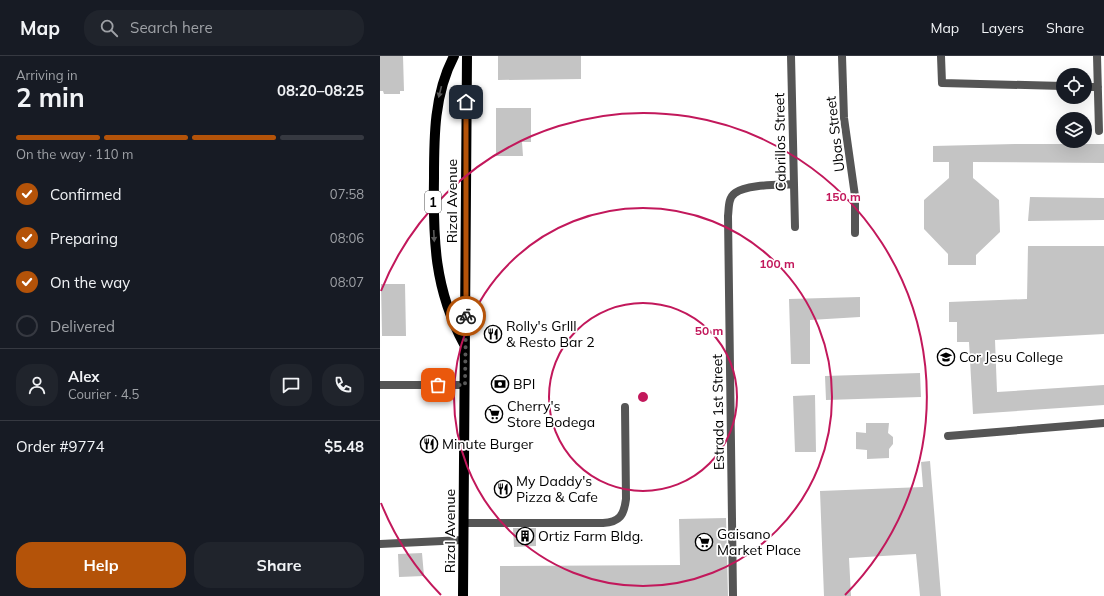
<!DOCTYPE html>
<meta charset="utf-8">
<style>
:root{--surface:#171b24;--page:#20242c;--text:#f1f3f6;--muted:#9ea1a6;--line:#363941;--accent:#b45309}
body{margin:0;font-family:Mulish,sans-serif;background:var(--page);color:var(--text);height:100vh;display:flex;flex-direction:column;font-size:15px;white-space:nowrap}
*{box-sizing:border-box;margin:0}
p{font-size:13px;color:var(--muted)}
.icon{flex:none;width:22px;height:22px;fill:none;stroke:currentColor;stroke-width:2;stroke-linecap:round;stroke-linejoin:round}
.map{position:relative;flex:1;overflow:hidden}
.drawer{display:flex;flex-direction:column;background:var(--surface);width:380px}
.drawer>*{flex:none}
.controls{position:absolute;left:676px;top:12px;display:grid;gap:8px}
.controls a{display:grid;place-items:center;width:36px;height:36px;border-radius:50%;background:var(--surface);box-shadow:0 4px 16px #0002;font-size:20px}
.pin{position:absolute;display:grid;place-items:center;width:34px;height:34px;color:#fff;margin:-17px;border-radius:8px;box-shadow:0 2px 6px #0006}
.courier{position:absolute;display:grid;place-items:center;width:40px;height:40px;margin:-20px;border:3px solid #b45309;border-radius:50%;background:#fff;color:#222;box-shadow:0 1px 5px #0007}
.overview em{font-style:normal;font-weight:700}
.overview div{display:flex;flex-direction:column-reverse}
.overview{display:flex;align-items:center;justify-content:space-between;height:68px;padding:0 16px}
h1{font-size:26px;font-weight:700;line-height:30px}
.bar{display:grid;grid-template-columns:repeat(4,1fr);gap:6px 4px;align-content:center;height:48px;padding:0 16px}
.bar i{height:5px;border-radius:3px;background:var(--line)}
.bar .active{background:var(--accent)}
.bar p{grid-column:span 4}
.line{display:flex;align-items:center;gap:10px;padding:0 16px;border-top:1px solid var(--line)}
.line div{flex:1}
.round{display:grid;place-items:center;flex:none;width:42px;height:42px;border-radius:16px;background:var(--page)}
ol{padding:0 16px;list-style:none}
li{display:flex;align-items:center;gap:12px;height:44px}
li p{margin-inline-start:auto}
li .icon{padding:4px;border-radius:50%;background:var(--accent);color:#fff;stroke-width:4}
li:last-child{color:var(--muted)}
li i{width:22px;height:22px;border:2px solid var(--line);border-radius:50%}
.action{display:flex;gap:8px;margin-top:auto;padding:8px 16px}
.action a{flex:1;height:46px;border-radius:16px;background:var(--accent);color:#fff;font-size:16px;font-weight:700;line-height:46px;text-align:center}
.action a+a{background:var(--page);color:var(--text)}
header{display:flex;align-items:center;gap:24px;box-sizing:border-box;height:56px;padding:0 20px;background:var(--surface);border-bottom:1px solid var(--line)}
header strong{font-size:19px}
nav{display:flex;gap:22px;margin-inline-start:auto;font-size:14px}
.search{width:280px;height:36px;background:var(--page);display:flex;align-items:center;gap:10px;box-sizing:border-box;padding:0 14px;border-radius:16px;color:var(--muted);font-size:15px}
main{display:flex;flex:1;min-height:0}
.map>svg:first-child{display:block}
.building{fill:#c4c4c4}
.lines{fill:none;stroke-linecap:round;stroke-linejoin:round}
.minor{stroke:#555;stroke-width:8}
.primary{stroke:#000;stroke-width:10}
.oneway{fill:#595959}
.done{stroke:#595959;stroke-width:4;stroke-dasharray:0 7.2}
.route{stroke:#b45309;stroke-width:5}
.ring{fill:none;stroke:#c2185b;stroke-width:2}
.labels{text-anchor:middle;stroke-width:3.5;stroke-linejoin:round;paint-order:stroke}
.shield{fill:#fff;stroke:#4c4c4c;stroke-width:1}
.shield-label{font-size:13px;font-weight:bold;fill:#000}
.street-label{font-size:14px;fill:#000;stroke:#fff}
.poi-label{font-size:14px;fill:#000;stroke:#fff;text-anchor:start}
.centre{fill:#c2185b;stroke:#fff;stroke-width:2}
.ring-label{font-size:12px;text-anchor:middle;font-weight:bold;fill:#c2185b;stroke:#fff;stroke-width:3.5;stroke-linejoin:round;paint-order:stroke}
</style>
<header>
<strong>Map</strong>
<div class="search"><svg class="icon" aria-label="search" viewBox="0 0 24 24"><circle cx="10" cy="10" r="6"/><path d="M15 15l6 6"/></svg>Search here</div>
<nav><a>Map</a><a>Layers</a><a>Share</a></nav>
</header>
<main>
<section class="drawer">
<div class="overview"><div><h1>2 min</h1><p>Arriving in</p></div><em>08:20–08:25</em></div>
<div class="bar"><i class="active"></i><i class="active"></i><i class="active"></i><i></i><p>On the way · 110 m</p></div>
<ol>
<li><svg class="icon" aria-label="check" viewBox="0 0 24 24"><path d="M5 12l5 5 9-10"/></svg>Confirmed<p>07:58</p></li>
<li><svg class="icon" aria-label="check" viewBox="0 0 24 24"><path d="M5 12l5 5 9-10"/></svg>Preparing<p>08:06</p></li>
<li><svg class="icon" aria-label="check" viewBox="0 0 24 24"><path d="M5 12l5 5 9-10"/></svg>On the way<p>08:07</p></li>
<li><i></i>Delivered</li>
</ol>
<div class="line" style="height:72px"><a class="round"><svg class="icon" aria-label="person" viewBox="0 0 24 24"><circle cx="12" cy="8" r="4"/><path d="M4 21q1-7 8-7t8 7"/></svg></a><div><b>Alex</b><p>Courier · 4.5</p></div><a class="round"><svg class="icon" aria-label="chat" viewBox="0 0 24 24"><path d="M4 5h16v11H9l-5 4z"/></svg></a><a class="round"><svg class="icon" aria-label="phone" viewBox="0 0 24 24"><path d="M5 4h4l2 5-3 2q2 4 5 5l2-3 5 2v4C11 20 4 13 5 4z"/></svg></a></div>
<div class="line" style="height:52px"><div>Order #9774</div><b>$5.48</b></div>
<div class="action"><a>Help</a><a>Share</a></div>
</section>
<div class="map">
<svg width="724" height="540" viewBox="0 0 724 540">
<rect width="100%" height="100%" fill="#fff"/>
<!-- building -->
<path class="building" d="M0 0H23L24 35H20V38H4L3 35H0Z
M118 0H201V23L118 24Z
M116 52H151V86H142L143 100H116Z
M635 88H724V107L593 106V122L619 144 620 176 596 199V209H568V198L544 173V144L569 122V106H553V90Z
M650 141 724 142V164L648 165Z
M648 190H724V278L615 284 617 336 724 329V349L593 358 589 286H577V266H569V246L647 243Z
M1 228H25L26 280H2Z
M480 241V261L430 264V308H411L409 243Z
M540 317 541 341 446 344 445 320Z
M435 339 436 396H415L413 340Z
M486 367H509L508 377 513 381V388L509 393V402L487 403V394L476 393V376L486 377Z
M550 405 561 540H540L536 498 469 502 471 540H444L440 435 543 431 541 406Z
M346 462 348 540H120V510L300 509 299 463Z
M133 472H156V490L134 491Z
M42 497 44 520 19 521 18 498Z"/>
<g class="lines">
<!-- minor -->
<path class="minor" d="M411 0 415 171
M462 0 464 62 475 140V177
M561 0 562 27 683 30
M717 0 719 75
M705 31H718
M0 329H85
M568 380 724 367
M83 467H223C240 466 244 459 246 443L245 351
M0 488 83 484
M353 540 348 160C349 152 348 142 355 137 367 128 400 129 414 128"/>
<!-- primary -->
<path class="primary" d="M74 0C54 38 54 80 54 122 53 183 54 233 84 288
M83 540 87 0"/>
</g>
<!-- one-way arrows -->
<defs><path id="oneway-solid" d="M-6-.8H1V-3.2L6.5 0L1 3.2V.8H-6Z"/></defs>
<g class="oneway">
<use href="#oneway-solid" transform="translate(60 36) rotate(104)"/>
<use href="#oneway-solid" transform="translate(54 180) rotate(87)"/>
</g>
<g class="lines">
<!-- done -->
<path class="done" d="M58 329H85L86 260"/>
<!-- route -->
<path class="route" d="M86 260V46"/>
</g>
<!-- distance rings -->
<g class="ring">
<circle cx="263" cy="341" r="94"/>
<circle cx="263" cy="341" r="189"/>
<path d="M61 539A283 283 0 0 1 1 447M1 235A283 283 0 1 1 465 539"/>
</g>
<!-- icons -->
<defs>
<symbol id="restaurant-ring" viewBox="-11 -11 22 22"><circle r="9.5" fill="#fff" stroke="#000" stroke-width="1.5"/><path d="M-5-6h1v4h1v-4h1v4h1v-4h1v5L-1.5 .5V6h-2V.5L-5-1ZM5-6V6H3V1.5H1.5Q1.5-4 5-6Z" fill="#000"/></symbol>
<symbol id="university-ring" viewBox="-11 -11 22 22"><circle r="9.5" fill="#fff" stroke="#000" stroke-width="1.5"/><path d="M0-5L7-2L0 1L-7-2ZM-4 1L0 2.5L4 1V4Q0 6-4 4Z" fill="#000"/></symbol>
<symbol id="bank-ring" viewBox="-11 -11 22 22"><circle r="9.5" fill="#fff" stroke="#000" stroke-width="1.5"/><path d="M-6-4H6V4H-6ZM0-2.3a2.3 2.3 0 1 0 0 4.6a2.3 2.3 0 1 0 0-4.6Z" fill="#000"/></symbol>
<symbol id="supermarket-ring" viewBox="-11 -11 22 22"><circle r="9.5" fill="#fff" stroke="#000" stroke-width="1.5"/><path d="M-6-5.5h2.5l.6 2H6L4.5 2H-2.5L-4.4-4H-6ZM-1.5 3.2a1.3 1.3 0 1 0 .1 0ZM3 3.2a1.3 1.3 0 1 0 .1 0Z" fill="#000"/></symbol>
<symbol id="building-ring" viewBox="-11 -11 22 22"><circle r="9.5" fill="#fff" stroke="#000" stroke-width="1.5"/><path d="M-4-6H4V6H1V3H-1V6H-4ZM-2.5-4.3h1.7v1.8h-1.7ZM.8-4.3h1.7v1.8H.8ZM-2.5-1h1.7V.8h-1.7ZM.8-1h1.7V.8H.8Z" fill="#000"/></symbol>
</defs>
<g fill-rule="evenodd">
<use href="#restaurant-ring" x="103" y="268" width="20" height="20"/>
<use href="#university-ring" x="556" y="291" width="20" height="20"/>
<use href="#bank-ring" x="110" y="318" width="20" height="20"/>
<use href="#supermarket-ring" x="104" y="348" width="20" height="20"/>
<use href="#restaurant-ring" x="39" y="378" width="20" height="20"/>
<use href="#restaurant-ring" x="113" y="423" width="20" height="20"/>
<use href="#building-ring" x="135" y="470" width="20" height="20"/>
<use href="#supermarket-ring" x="314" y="476" width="20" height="20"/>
</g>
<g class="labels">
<!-- shield labels -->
<rect class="shield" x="45" y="135" width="16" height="22" rx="3"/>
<g class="shield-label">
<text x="53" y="151">1</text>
</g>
<!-- street labels -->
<g class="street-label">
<text transform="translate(455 78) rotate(-97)" y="5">Ubas Street</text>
<text transform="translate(400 86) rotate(-91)" y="5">Cabrillos Street</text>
<text transform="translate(72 145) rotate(-90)" y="5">Rizal Avenue</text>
<text transform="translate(338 356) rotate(-91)" y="5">Estrada 1st Street</text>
<text transform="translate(70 475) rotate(-90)" y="5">Rizal Avenue</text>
</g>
<!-- poi labels -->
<g class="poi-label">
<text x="126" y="275">Rolly's Grlll<tspan x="126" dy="16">&amp; Resto Bar 2</tspan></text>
<text x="579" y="306">Cor Jesu College</text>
<text x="133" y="333">BPI</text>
<text x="127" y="355">Cherry's<tspan x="127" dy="16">Store Bodega</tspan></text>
<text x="62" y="393">Minute Burger</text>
<text x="136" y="430">My Daddy's<tspan x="136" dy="16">Pizza &amp; Cafe</tspan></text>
<text x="337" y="483">Gaisano<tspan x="337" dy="16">Market Place</tspan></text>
<text x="158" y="485">Ortiz Farm Bldg.</text>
</g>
</g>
<circle cx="263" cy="341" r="6" class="centre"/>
<g class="ring-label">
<text x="463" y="145">150 m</text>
<text x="397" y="212">100 m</text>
<text x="329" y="279">50 m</text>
</g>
</svg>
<div class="controls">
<a><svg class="icon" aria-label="locate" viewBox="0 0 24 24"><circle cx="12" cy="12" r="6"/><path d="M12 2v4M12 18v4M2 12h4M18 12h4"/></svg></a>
<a><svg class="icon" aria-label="layers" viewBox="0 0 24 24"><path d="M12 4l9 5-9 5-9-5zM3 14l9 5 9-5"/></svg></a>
</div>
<div class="pin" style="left:58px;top:329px;background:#ea580c"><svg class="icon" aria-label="bag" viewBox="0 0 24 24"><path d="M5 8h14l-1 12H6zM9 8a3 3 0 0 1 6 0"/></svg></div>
<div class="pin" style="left:86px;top:46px;background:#1f2937"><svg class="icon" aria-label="home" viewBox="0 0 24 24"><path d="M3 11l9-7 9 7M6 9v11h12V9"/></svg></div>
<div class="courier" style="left:86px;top:260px"><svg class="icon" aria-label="bike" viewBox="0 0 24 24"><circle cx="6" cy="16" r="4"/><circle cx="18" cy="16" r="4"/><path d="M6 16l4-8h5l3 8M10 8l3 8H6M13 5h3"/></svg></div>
</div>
</main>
